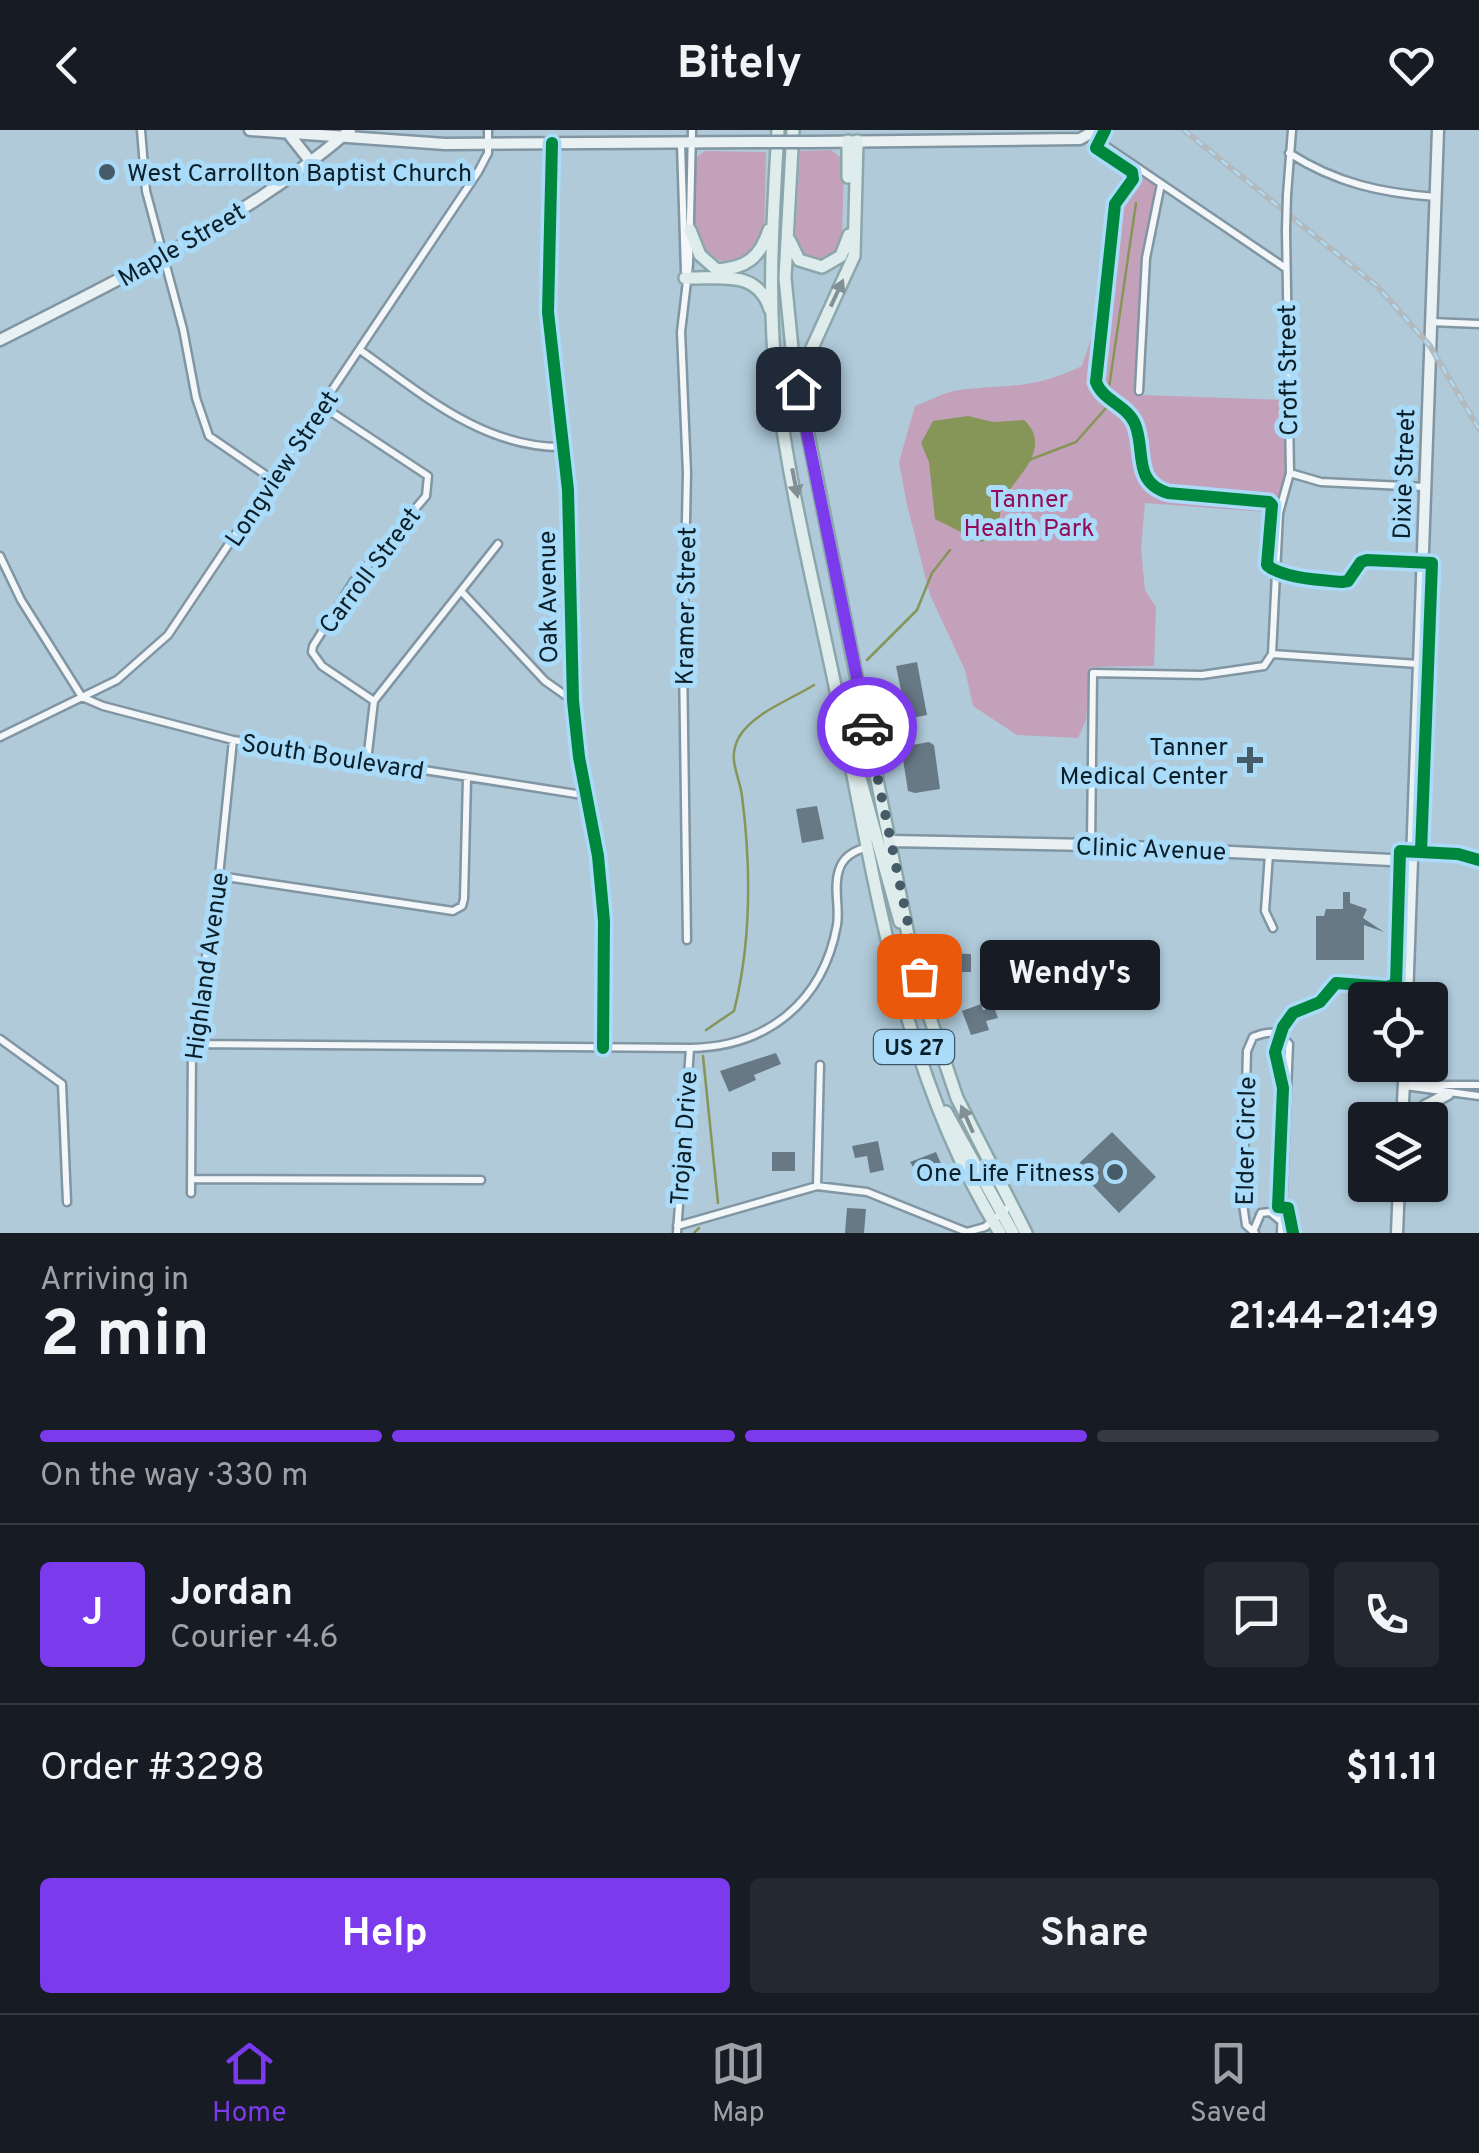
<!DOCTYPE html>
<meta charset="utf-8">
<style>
:root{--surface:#171b24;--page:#242831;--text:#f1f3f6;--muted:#9ea1a6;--line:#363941;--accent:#7c3aed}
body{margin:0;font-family:Overpass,sans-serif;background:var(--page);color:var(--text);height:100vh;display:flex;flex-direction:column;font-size:38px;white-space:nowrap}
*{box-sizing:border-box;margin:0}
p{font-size:32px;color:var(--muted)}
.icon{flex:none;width:55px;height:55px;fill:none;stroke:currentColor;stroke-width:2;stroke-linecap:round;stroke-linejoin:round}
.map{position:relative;height:1103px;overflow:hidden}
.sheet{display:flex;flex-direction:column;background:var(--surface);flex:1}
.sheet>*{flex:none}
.tools{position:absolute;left:1348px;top:852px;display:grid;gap:20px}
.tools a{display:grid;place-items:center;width:100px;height:100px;border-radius:10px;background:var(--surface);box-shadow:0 2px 8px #0004;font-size:50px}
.pin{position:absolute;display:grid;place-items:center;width:85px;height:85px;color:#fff;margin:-42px;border-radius:20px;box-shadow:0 5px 15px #0006}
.courier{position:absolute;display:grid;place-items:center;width:100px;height:100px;margin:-50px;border:8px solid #7c3aed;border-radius:50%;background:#fff;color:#222;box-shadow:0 2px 12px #0007}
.bubble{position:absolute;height:70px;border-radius:10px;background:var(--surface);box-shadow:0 2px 8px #0004;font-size:32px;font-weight:700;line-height:70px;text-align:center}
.headline em{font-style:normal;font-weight:700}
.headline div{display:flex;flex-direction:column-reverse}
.headline{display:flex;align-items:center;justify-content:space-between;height:170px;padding:0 40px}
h1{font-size:65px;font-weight:700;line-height:75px}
.bar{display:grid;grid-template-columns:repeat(4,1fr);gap:15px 10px;align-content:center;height:120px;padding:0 40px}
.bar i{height:12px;border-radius:8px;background:var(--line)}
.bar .on{background:var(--accent)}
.bar p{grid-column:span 4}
.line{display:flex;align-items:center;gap:25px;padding:0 40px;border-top:2px solid var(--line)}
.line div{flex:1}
.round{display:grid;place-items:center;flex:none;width:105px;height:105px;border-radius:10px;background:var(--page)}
.button{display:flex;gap:20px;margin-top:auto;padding:20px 40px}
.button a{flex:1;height:115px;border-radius:10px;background:var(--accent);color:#fff;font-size:40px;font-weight:700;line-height:115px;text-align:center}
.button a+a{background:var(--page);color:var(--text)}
header{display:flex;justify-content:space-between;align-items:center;height:130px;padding:0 40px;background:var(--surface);font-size:45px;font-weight:700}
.tabs{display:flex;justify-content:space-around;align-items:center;height:140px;border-top:2px solid var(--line);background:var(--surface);font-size:28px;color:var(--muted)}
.tabs a{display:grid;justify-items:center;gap:5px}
.tabs .on{color:var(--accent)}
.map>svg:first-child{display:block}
.green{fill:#c4a1bb}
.water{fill:#869558}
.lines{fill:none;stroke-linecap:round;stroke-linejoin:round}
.stream{stroke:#869558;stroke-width:2.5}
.building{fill:#687986}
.street-casing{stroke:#8195a2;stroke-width:11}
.secondary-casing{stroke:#8195a2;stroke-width:15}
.primary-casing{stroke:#8ba7ab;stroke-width:16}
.street{stroke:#f3f7f9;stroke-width:6}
.secondary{stroke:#eaf1f3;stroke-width:10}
.primary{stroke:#dfecec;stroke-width:11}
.rail-casing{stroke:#b3babe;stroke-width:6}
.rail{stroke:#aadbf9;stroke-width:2.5;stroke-dasharray:8;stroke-linecap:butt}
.street-bridge-casing{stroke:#8195a2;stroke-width:11;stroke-linecap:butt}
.secondary-bridge-casing{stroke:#8195a2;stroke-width:15;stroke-linecap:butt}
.street-bridge{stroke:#f3f7f9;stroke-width:6}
.secondary-bridge{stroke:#eaf1f3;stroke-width:10}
.cycleway-casing{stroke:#aadbf9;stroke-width:19}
.cycleway{stroke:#00873e;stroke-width:12}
.oneway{fill:#809094}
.done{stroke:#455b67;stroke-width:10;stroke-dasharray:0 18}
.route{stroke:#7c3aed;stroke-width:12}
.poi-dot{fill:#455b67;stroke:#aadbf9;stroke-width:4}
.labels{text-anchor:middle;stroke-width:10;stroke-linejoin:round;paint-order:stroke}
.shield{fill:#aadbf9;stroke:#3b5767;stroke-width:2.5}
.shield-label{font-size:22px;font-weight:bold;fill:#0b1f29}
.poi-label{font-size:25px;fill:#0b1f29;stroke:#aadbf9;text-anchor:end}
.street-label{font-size:25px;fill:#0b1f29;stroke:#aadbf9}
.park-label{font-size:25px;fill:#940c57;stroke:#aadbf9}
</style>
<header><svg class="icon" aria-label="back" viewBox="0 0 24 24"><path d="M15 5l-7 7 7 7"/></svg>Bitely<svg class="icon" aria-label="heart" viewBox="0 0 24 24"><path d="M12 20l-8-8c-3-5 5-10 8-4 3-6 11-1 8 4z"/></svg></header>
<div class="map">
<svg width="1479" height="1103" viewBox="0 0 1479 1103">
<rect width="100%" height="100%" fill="#b0cada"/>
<!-- green -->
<path class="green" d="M705 21 766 22 764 104 759 118 737 134C683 131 694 68 694 29Z
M800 21 831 20 844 30 842 111 833 127 808 130 795 112Z
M1126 38 1161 54 1138 181 1142 265 1287 270 1290 343 1279 383 1145 373 1141 419 1145 460 1156 477 1154 536 1090 537 1086 590 1078 608 1017 605 973 576 965 540 930 465 907 375 899 332 915 276C929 271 944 262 959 260 1010 254 1032 260 1082 236L1096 193 1109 73Z"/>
<!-- water -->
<path class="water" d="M968 286 993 292 1024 290C1053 317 1018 345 1005 367 995 384 1007 405 981 412L935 389 929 332 921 313 933 291Z"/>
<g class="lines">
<!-- stream -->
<path class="stream" d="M1029 330 1076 312 1106 278 1136 73
M867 530 917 480 932 443 950 420
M706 900 734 881C751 813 751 736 742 666 739 644 727 629 739 607 753 583 790 570 814 555
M703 926 718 1073
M694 1103 699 1098"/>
</g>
<!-- building -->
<path class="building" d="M917 532 927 585 907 589 896 536Z
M929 612 934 615 940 659 915 663 908 661 901 617Z
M817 676 824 709 802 713 796 679Z
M1343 762H1350V773L1367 779 1363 788 1384 802 1364 795V830H1316V786H1324L1326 779H1343Z
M942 823 971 824V842H941Z
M981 874 983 880 994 877 998 888 986 891 989 900 971 905 962 881Z
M776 923 781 934 754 945 756 950 729 962 720 941Z
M1112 1002 1156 1047 1119 1083 1075 1037Z
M878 1011 884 1040 870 1043 867 1026 855 1028 852 1016Z
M772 1022H795V1041H772Z
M936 1022 945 1043 923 1053 910 1032Z
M847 1078 866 1079 864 1103H845Z"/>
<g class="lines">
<defs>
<path id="street" d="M141 0 146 61 183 199 196 268 209 306 273 350
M1091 6 1284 137
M552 13 548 182 568 360 573 571 579 627 598 726 604 791 603 918
M681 14 685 141
M1289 23C1336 53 1381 63 1436 67
M1287 65 1292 0
M1431 192 1479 194
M360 220C422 264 483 318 563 317
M1139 261 1146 128 1161 54
M322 276 428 346 426 366 354 451 313 516 312 522 322 536 374 571
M1290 343 1321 352 1425 357
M0 426 21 470 82 567 103 576 233 610 589 666
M461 461 545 551 572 570
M1272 524 1279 383 1290 343 1286 100
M1272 524 1418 534
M0 607 117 550 168 505 478 42 488 23V0
M367 631 374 571 498 414
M1091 715 1093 543 1202 545 1264 536 1272 524
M1269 724 1265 781 1273 798
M219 746 453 781 462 776 464 769 467 648
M687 810 683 530 687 343 681 202 689 134 692 0
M0 909 62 954 67 1072
M192 914 690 918C767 917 823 872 837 795 840 777 833 758 839 740 843 727 855 720 868 717
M1406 955H1479
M1405 956 1479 966
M191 1049 481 1050
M817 1056 820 935
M191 1063 192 914 219 746 233 610
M677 1096 817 1056 867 1062 967 1102 985 1097 1011 1075
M1253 1102 1261 1083 1270 1082 1282 1092
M677 1103 690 918
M1255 1103 1246 1095 1243 1074 1247 921 1253 907C1269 901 1277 900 1289 914L1281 1103"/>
<path id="secondary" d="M250 0 445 14 757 12
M288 3 311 32
M811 12 1080 9 1096 0
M0 210C122 148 245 90 350 0
M890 711 1091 715 1411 731
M1407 870 1438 0
M1402 990 1405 935
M1411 990 1425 976 1448 964
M1397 1103 1399 1055"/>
<path id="primary" d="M778 0C773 85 767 173 777 257 791 372 822 486 844 600 879 773 905 950 1000 1103
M793 0 785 148 793 229 908 805 926 876 957 968 1026 1103
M848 11V47
M690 100 700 125 717 140C746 138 760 128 769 100
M790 111 799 130 822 137 841 126 849 105
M685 148C720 149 757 139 770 179
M805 265 812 218 854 126 857 11
M858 641 900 792
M946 982 1013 1103"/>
</defs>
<!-- street casing -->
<use href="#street" class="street-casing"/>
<!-- secondary casing -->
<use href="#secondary" class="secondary-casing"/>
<!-- primary casing -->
<use href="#primary" class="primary-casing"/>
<!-- street -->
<use href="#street" class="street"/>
<!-- secondary -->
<use href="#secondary" class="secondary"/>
<!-- primary -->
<use href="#primary" class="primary"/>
<defs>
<path id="rail" d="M1184 0 1377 156 1430 216 1479 299"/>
</defs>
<!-- rail casing -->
<use href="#rail" class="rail-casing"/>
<!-- rail -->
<use href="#rail" class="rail"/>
<defs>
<path id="street-bridge" d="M1286 100 1287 65"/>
<path id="secondary-bridge" d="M757 12H811"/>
</defs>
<!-- street-bridge casing -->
<use href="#street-bridge" class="street-bridge-casing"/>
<!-- secondary-bridge casing -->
<use href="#secondary-bridge" class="secondary-bridge-casing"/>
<!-- street-bridge -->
<use href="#street-bridge" class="street-bridge"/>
<!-- secondary-bridge -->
<use href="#secondary-bridge" class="secondary-bridge"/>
<defs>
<path id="cycleway" d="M1105 0 1096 18 1132 42 1133 49 1115 74 1096 252C1103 271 1127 275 1135 294 1146 321 1132 352 1168 363L1269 372 1272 375 1267 435C1281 448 1320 450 1342 452L1348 451 1361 432 1367 430 1432 433 1421 722
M552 13 548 182 568 360 573 571 579 627 598 726 604 791 603 918
M1293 1103 1288 1078 1278 1077 1283 958 1275 922 1283 897 1293 883 1320 872 1336 853 1387 857 1396 854 1400 721 1458 724 1479 730"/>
</defs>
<!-- cycleway casing -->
<use href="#cycleway" class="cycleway-casing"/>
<!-- cycleway -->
<use href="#cycleway" class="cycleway"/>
</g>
<!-- one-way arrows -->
<defs><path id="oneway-solid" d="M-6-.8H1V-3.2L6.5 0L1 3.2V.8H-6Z" transform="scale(2.5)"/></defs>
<g class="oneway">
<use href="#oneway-solid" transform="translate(837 163) rotate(-65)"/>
<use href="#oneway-solid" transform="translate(795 353) rotate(79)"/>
<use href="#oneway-solid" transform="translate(967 989) rotate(-114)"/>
</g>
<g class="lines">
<!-- done -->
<path class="done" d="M867 597 919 846"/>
<!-- route -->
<path class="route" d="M798 259 867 597"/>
</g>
<!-- markers -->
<g class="poi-dot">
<circle cx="107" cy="42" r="10"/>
<path d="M1245 615h10v10h10v10h-10v10h-10v-10h-10v-10h10z"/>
<circle cx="1115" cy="1042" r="10"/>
</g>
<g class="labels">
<!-- shield labels -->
<rect class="shield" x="874" y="900" width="80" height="34" rx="8"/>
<g class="shield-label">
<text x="914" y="925">US 27</text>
</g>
<!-- poi labels -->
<g class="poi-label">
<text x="127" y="51" text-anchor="start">West Carrollton Baptist Church</text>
<text x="1228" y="625">Tanner<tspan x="1228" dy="29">Medical Center</tspan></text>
<text x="1095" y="1051">One Life Fitness</text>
</g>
<!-- street labels -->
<g class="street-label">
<text transform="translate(181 114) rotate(-30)" y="9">Maple Street</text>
<text transform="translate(1287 240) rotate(-91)" y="9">Croft Street</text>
<text transform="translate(281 338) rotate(-56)" y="9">Longview Street</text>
<text transform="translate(1403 344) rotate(-88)" y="9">Dixie Street</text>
<text transform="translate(369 440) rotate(-53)" y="9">Carroll Street</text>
<text transform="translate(547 467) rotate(-91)" y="9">Oak Avenue</text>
<text transform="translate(685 476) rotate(-89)" y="9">Kramer Street</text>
<text transform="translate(333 626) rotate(9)" y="9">South Boulevard</text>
<text transform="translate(1151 718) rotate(2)" y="9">Clinic Avenue</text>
<text transform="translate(206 836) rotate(-82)" y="9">Highland Avenue</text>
<text transform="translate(683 1008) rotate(-86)" y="9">Trojan Drive</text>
<text transform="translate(1245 1011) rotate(-89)" y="9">Elder Circle</text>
</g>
<!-- park labels -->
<g class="park-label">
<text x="1029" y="377">Tanner<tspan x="1029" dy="29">Health Park</tspan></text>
</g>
</g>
</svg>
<div class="tools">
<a><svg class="icon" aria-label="locate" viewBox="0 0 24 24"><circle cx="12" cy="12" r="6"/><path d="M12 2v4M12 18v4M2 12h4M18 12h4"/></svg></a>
<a><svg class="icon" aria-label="layers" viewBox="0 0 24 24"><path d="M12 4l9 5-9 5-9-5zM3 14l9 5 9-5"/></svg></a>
</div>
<div class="pin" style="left:919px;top:846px;background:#ea580c"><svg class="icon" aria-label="bag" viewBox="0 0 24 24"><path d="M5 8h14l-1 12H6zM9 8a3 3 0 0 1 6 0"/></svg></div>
<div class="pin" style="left:798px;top:259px;background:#1f2937"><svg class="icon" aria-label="home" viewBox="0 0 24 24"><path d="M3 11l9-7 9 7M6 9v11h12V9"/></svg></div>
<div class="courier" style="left:867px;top:597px"><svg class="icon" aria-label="car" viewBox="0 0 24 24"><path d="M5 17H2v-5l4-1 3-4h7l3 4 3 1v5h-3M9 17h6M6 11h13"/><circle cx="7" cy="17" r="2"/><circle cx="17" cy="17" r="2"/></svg></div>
<div class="bubble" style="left:980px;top:810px;width:180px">Wendy's</div>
</div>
<section class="sheet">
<div class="headline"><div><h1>2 min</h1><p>Arriving in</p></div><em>21:44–21:49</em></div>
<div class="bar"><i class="on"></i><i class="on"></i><i class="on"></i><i></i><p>On the way · 330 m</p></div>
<div class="line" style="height:180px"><b class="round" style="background:var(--accent);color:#fff">J</b><div><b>Jordan</b><p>Courier · 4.6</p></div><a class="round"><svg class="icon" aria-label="chat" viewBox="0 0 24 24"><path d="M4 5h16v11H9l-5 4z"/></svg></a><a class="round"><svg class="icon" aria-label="phone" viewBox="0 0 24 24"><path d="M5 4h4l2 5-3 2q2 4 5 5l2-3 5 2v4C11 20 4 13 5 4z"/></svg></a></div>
<div class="line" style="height:130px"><div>Order #3298</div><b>$11.11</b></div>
<div class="button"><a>Help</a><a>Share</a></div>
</section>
<nav class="tabs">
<a class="on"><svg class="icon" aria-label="home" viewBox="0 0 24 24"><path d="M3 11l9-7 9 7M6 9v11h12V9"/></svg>Home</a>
<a><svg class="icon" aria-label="map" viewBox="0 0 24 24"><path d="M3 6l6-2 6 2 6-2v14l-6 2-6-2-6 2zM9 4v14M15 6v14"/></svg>Map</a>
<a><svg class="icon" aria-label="saved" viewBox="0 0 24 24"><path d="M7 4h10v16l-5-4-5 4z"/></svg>Saved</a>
</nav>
